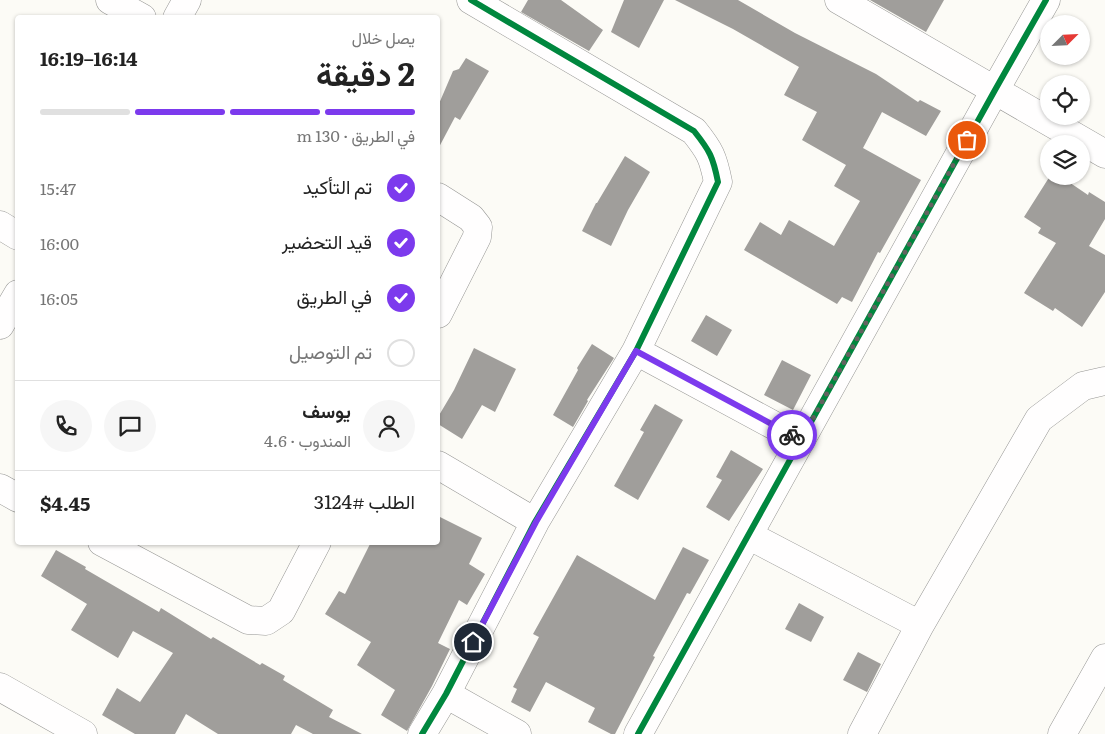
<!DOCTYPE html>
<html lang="ar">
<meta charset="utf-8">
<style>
:root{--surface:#fff;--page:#f6f6f6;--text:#222;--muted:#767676;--line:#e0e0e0;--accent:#7c3aed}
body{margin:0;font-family:Literata,Vazirmatn,serif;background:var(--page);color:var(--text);direction:rtl;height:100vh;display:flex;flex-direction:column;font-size:19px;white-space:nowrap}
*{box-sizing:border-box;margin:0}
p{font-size:16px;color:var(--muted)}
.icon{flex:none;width:28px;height:28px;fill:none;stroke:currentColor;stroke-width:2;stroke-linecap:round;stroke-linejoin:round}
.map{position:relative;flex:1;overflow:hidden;direction:ltr}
.drawer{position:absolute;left:15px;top:15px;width:425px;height:530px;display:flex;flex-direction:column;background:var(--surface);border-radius:5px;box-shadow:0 1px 4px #0004;direction:rtl}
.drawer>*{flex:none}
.needle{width:32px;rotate:66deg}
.fabs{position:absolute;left:1040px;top:15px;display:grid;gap:10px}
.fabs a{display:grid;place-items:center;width:50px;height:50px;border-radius:50%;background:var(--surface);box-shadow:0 1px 4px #0004;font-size:25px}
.pin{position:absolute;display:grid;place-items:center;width:42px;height:42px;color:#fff;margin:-21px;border:2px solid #fff;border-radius:50%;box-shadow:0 1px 5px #0007}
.courier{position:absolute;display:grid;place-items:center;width:50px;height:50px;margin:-25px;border:4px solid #7c3aed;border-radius:50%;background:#fff;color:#222;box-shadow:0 1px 6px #0007}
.summary em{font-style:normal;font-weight:700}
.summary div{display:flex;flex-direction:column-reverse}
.summary{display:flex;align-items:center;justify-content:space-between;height:85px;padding:0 25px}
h1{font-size:32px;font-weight:700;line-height:38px}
.bar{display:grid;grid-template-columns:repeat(4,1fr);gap:8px 5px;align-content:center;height:60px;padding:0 25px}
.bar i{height:6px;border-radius:4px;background:var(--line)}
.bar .active{background:var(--accent)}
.bar p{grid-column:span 4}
.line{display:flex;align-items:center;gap:12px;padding:0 25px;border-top:1px solid var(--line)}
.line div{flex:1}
.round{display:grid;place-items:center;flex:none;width:52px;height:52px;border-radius:26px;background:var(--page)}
ol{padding:0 25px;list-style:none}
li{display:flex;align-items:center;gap:15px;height:55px}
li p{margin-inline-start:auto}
li .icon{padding:5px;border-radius:50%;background:var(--accent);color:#fff;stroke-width:4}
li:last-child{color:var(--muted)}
li i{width:28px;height:28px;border:2px solid var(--line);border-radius:50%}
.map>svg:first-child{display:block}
.building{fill:#a09e9b}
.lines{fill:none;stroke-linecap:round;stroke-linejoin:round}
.street-casing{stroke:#969694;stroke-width:29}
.street{stroke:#fffefe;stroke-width:28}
.cycleway-casing{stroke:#fff;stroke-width:9}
.cycleway{stroke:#00873e;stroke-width:6}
.done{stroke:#636260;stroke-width:5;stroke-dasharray:0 9}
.route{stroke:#7c3aed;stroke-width:6}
</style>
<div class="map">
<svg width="1105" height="734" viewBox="0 0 1105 734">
<rect width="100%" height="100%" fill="#fcfbf6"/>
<!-- building -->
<path class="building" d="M528 0H561L603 30 589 51 521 12Z
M624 0H664L639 48 611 32Z
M675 0H738L795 33 876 74 918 102 920 100 941 111 926 136 882 112 863 148 921 180 880 253 878 252 852 302 842 297 837 304 744 250 760 222 781 235 789 220 834 246 860 201 834 186 846 165 802 140 817 112 784 95 799 67 733 29Z
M870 0H944L926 32Z
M466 58 489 71 460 120 455 117 438 149V106L453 71 459 69Z
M625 156 650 172 628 210 611 246 582 231 596 203H597Z
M1050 176H1060L1088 195 1089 192 1105 202V219L1089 246 1105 255V292L1082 327 1055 308 1053 311 1024 293 1056 243 1038 233 1041 228 1024 217Z
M706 315 732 330 717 356 691 341Z
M592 344 614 358 587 400 588 401 573 427 553 415 578 370 577 368Z
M474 348 516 369 495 412 482 405 462 439 438 424V417L454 390Z
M782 360 811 375 793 410 764 395Z
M655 404 683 420 638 500 614 486 644 432 640 430Z
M731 450 763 469 729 521 706 507 722 480 716 477Z
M438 516 482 538 469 564 485 574 467 605 459 600 438 643 450 649 432 686 407 731 381 715 395 690 357 665 371 642 325 614 339 591 345 594 371 542H438Z
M683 547 709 560 690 594 687 593 653 656 655 657 615 734H611L588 722 595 708 546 682 530 712 511 702 517 689 513 687 539 637 533 634 577 555 655 600Z
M56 550 86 567 85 569 159 612 161 608 211 639 213 637 260 665 262 663 285 676 283 680 333 710 329 717 362 734H313L296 725 291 734H218L186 714 175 734H135L102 715 117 688 140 702 173 653 133 631 118 658 71 630 87 604 41 576Z
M799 603 824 617 811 642 785 629Z
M858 652 881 664 867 692 843 680Z"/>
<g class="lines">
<defs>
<path id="street" d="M110 0 142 18
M839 0 1105 154
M177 18 187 0
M438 197 471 218 478 227 477 237 438 314
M0 225 18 236
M0 325 18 294
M636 351 801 440
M438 465 535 522
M0 488 18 498
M748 535 920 625
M102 542 248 620 266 621 281 611 317 542
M0 687 83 734
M446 694 517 734
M422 734 446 694 535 522 636 351 718 182C713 157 710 151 694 131L471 0
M638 734 995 90 1046 0
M862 734 920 625 1039 419 1083 386 1105 381
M1062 734 1105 658"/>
</defs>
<!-- street casing -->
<use href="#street" class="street-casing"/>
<!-- street -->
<use href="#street" class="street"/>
<defs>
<path id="cycleway" d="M422 734 446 694 535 522 636 351 718 182C713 157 710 151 694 131L471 0
M638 734 995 90 1046 0"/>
</defs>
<!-- cycleway casing -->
<use href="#cycleway" class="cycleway-casing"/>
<!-- cycleway -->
<use href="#cycleway" class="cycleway"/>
</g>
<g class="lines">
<!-- done -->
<path class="done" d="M792 435 801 440 967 140"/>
<!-- route -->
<path class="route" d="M473 642 536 522 636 351 792 435"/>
</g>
</svg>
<div class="fabs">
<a><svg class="needle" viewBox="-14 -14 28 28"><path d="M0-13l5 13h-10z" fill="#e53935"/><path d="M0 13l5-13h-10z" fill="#767676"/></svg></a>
<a><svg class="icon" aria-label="locate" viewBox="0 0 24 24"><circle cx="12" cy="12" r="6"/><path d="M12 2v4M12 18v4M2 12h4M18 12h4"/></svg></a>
<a><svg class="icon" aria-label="layers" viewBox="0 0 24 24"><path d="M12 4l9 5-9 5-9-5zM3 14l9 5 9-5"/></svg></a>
</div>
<div class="pin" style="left:967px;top:140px;background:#ea580c"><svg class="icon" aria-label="bag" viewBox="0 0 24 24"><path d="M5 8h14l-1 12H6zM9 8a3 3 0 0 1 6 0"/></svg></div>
<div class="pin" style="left:473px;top:642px;background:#1f2937"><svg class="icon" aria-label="home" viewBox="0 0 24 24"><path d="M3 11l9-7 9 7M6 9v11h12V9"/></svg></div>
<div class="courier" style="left:792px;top:435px"><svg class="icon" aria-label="bike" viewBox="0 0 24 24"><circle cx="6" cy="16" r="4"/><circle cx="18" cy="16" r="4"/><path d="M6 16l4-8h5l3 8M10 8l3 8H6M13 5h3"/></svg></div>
<section class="drawer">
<div class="summary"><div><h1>2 دقيقة</h1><p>يصل خلال</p></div><em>16:14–16:19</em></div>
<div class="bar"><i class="active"></i><i class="active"></i><i class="active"></i><i></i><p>في الطريق · 130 m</p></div>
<ol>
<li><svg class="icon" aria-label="check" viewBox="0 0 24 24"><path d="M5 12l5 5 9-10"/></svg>تم التأكيد<p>15:47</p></li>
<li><svg class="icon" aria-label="check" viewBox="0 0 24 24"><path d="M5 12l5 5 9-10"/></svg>قيد التحضير<p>16:00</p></li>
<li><svg class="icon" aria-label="check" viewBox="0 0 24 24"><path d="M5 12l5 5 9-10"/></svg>في الطريق<p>16:05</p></li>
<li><i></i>تم التوصيل</li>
</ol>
<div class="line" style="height:90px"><a class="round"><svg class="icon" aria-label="person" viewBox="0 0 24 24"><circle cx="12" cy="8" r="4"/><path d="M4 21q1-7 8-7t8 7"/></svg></a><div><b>يوسف</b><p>المندوب · 4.6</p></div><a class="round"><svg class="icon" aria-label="chat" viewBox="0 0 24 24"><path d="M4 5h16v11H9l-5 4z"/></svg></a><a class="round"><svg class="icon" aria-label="phone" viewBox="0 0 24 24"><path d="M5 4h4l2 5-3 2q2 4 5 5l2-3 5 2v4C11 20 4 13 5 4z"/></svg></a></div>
<div class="line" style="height:65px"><div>الطلب #3124</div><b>$4.45</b></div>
</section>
</div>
